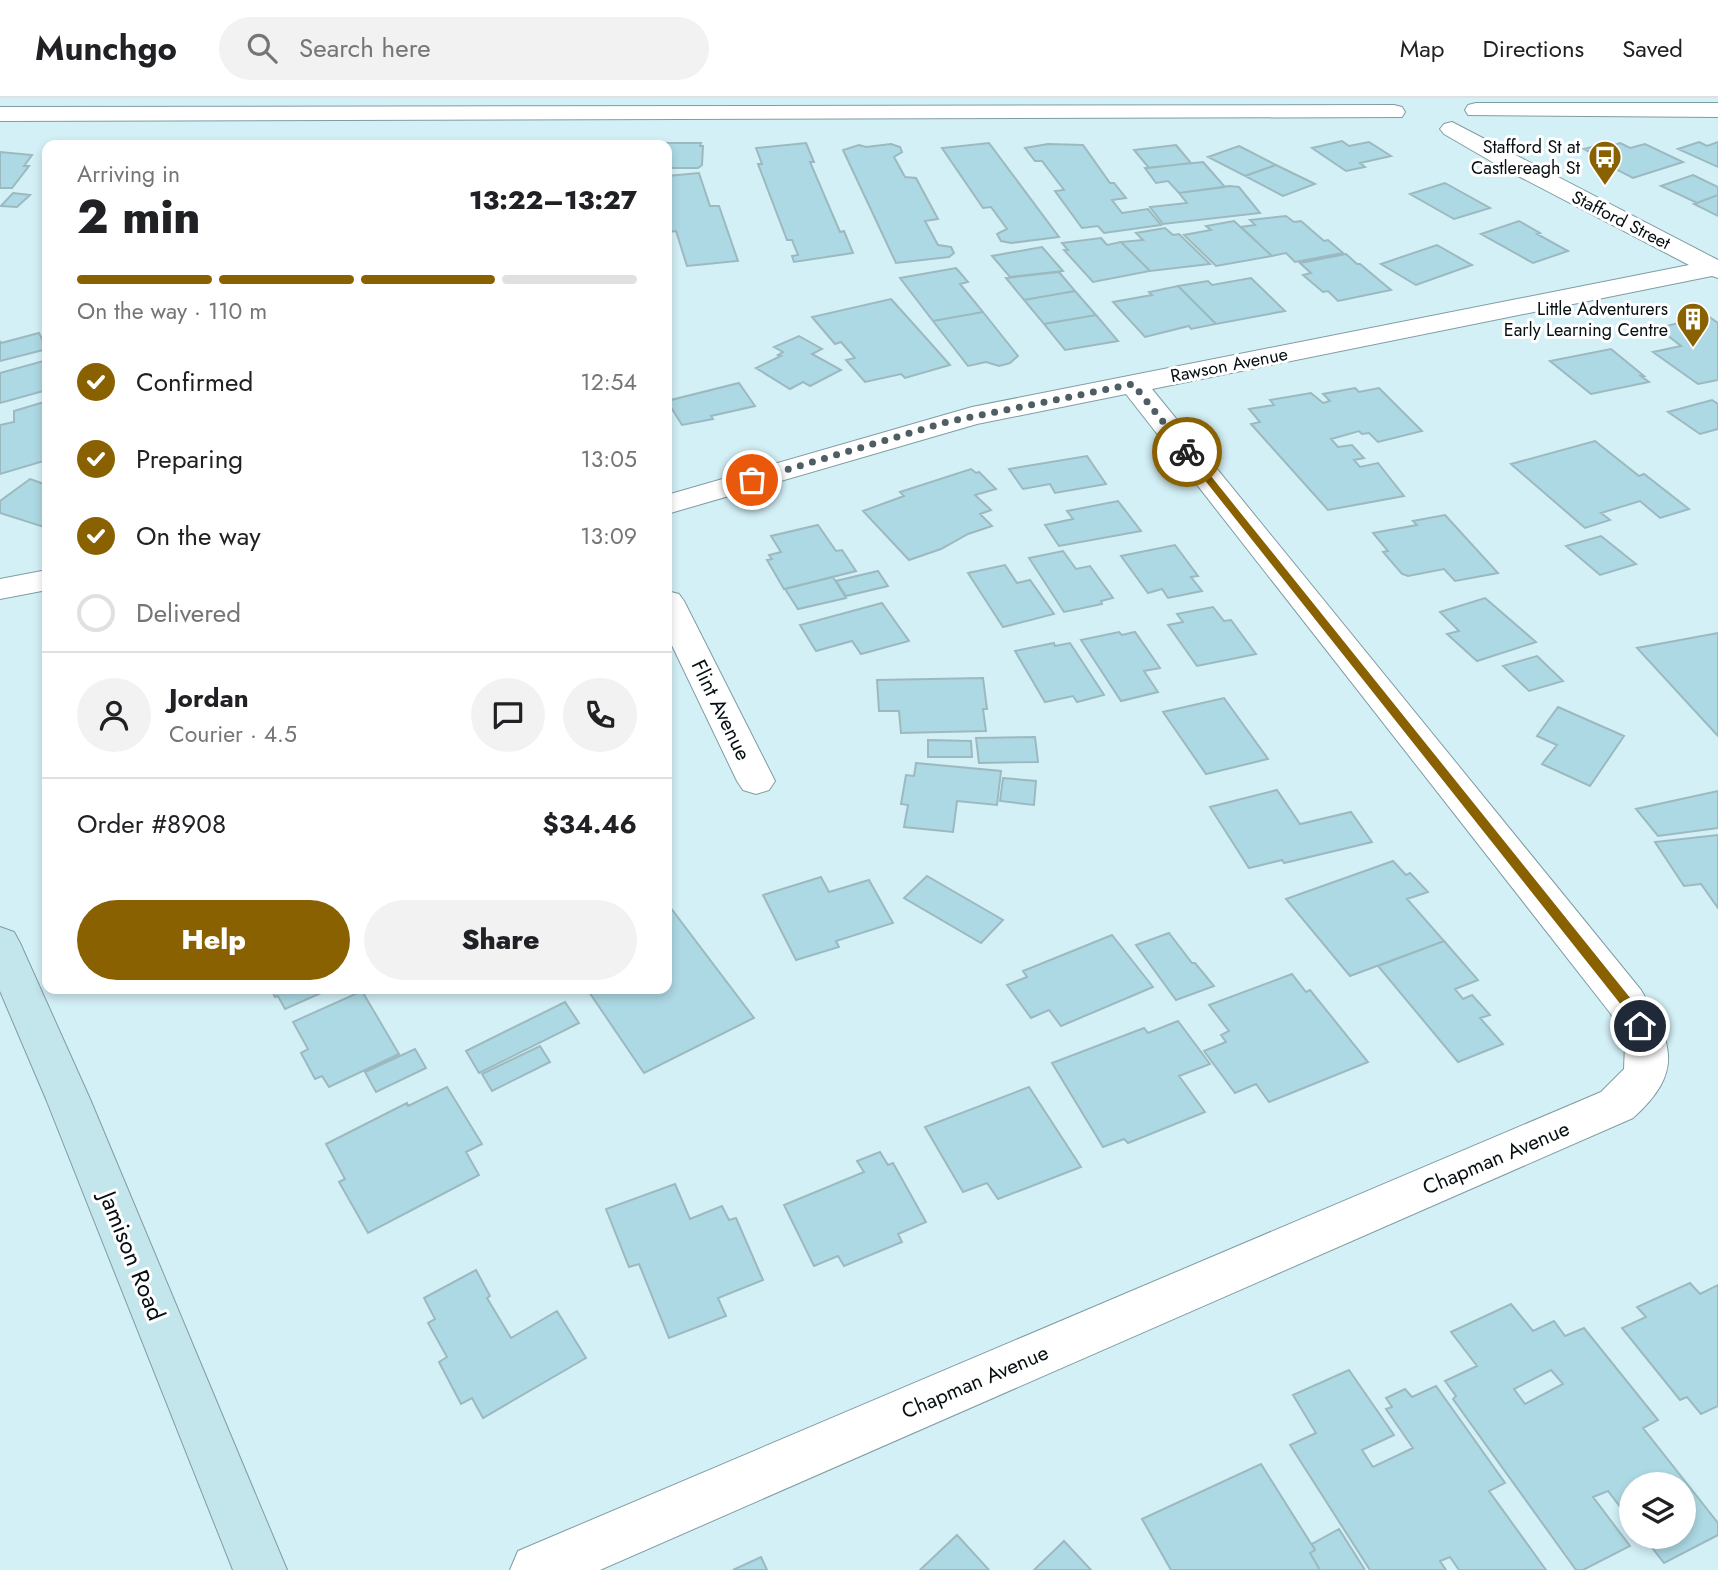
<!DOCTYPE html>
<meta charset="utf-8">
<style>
:root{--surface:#fff;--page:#f2f2f2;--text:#202124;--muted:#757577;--line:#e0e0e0;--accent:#896100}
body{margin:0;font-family:Jost,sans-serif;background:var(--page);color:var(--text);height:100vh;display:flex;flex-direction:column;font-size:26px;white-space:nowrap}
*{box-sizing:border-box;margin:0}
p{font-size:23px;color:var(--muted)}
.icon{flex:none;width:38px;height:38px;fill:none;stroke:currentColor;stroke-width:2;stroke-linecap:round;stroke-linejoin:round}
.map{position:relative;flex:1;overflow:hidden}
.panel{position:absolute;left:42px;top:42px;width:630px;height:854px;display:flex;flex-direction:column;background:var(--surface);border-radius:14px;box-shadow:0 4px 10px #0003}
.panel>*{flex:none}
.tools{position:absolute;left:1619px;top:1374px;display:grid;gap:14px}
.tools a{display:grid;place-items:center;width:77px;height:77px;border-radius:50%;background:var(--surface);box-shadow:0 4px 10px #0003;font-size:35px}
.pin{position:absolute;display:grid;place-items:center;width:60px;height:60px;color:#fff;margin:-30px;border:4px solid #fff;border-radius:50%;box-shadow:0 2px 7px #0007}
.courier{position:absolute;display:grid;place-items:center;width:70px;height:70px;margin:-35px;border:5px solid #896100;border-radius:50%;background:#fff;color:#222;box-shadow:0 2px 9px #0007}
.summary em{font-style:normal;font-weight:800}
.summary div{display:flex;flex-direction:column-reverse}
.summary{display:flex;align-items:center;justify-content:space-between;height:119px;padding:0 35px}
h1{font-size:46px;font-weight:800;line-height:52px}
.bar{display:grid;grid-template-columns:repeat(4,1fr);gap:10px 7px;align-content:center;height:84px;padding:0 35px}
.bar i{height:9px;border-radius:5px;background:var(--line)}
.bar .on{background:var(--accent)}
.bar p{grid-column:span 4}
.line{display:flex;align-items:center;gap:18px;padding:0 35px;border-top:2px solid var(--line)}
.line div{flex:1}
.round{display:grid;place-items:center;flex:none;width:74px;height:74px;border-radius:37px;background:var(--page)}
ol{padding:0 35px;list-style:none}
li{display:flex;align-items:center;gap:21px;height:77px}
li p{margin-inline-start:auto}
li .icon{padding:7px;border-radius:50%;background:var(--accent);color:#fff;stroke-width:4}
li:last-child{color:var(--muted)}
li i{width:38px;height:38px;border:4px solid var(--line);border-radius:50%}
.action{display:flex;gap:14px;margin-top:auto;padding:14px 35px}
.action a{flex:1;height:80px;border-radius:42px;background:var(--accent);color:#fff;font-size:28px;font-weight:800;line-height:80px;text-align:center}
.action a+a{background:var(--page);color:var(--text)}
header{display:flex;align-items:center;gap:42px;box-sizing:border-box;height:98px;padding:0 35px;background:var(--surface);border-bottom:2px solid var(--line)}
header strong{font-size:33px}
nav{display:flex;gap:38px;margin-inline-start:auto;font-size:24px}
.search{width:490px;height:63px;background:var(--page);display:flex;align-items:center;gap:18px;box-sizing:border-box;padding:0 24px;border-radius:38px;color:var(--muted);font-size:26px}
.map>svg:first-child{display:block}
.building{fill:#add9e4;stroke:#9db9c0;stroke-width:2;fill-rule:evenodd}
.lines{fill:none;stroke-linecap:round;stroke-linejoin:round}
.minor-casing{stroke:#809ca2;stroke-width:2}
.secondary-casing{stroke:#809ca2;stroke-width:2}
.minor{fill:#fff;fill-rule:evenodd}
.secondary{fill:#c3e5ec;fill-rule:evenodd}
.route{fill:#896100}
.done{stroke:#4e5e62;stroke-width:7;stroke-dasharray:0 12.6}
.labels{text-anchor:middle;stroke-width:6;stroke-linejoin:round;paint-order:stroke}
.far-poi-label{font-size:18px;fill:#060f12;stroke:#fff;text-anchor:end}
.far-street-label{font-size:18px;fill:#060f12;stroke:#fff}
.street-label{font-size:21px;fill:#060f12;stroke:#fff}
.near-street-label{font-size:24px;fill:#060f12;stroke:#fff}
</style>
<header>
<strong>Munchgo</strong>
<div class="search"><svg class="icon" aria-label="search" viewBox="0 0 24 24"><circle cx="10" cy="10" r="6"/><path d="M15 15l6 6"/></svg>Search here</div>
<nav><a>Map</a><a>Directions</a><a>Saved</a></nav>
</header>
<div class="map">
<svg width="1718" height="1472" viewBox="0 0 1718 1472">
<rect width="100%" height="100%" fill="#d3f0f7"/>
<!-- building -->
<path class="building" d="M1342 43 1349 48 1369 44 1391 58 1360 65 1365 69 1346 73 1312 50Z
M1699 44 1707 48 1718 44V69L1678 51Z
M648 45H701L700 48H703L702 67 698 70H667V47Z
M806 45 814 64H810L840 134 844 133 853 155 794 164 792 158 798 157 792 142H787L758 66H762L756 50Z
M989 45 1059 139 1011 145 1001 143 997 136 1007 131 991 109 983 110 942 50Z
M1620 45 1630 50 1645 46 1683 64 1633 80 1594 60 1597 58 1584 51 1602 46 1608 49Z
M891 46 900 49 902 54 894 59 905 79 916 80 938 121 925 123 938 147 951 149 954 155 949 159 896 165 843 52 859 47 866 49Z
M1048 46 1083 47 1110 85H1114L1126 100 1112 102 1122 115 1148 111 1161 127 1104 135 1098 128 1082 130 1055 93 1064 92 1042 63H1035L1025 50Z
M1176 47 1191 65 1149 70 1134 52Z
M1239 48 1276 67 1245 78 1208 59Z
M0 54 32 57 24 68H29L12 90H0Z
M1203 64 1225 89 1179 95 1168 83 1156 85 1145 70Z
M1276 67 1315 86 1283 98 1245 78Z
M699 75 710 108H719L738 163 687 168 676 133 668 134 667 78Z
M1693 77 1718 89V97L1697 105 1661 88Z
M1445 85 1490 110 1454 121 1410 96Z
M1229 88 1239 89 1260 115 1163 126 1150 109 1187 105 1179 95Z
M13 95 30 97 17 109 1 108Z
M1718 97V118L1694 106 1697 105Z
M1286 118 1294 124 1301 123 1324 143 1328 142 1343 155 1295 164 1286 155 1272 158 1241 129 1255 127 1250 122Z
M1234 123 1272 158 1216 168 1184 137 1211 132 1206 128Z
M1519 123 1540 135 1537 136 1568 153 1533 165 1481 136Z
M1165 130 1173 137 1179 136 1210 166 1150 173 1121 144 1143 142 1136 135Z
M1101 140 1107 147 1121 144 1150 173 1093 184 1064 152H1068L1062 145Z
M1437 147 1472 167 1416 187 1381 166Z
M1042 149 1063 173 1010 179 992 158Z
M1346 156 1357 166H1360L1391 192 1338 203 1328 193 1323 194 1303 177 1311 175 1300 165Z
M956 170 968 184 960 186 983 214 933 223 900 180Z
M1059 174 1075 193 1024 202 1006 180Z
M1251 180 1285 213 1216 226 1178 188 1208 183 1212 187Z
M1178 188 1216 226 1191 231 1189 228 1145 239 1113 204 1152 197 1149 194Z
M1075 193 1096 217 1044 226 1024 202Z
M891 201 926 240 950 267 905 280 901 276 865 284 846 262 855 260 841 244 835 246 812 219Z
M983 214 1018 258 1010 265 999 268 986 264 968 268 933 223Z
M1096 217 1118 243 1065 252 1044 226Z
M1708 218 1718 225V282L1698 286 1653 254 1681 248 1658 230Z
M39 235 47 251 0 263V243L1 245Z
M799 238 822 251 812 256 841 272 810 288 803 284 790 291 756 270 781 258 778 257 783 254 774 249Z
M1611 251 1644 278H1641L1649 284 1591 296 1550 263Z
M47 262V292L0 305V275Z
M739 285 755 308 711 318 713 321 682 327 667 303Z
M1355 290 1359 294 1379 290 1422 333 1378 344 1369 335 1362 336 1359 333 1331 341 1338 349 1352 347 1364 360 1354 362 1360 369 1378 365 1404 398 1328 412 1251 326 1260 324 1249 311 1274 307 1270 302 1311 295 1323 305 1330 303 1323 296Z
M1712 302 1718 306V331L1700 336 1668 314Z
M47 303V362L0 376V327L14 324V313Z
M1595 343 1639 378 1644 376 1689 411 1660 420 1640 403 1601 415 1610 422 1585 430 1511 366Z
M1087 358 1106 386 1055 395 1050 386 1023 391 1009 371Z
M971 371 976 375 979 374 996 391 975 397 991 412 980 416 992 428 968 436 941 451 909 462 863 413 904 398 900 394Z
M30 381 47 387V430L0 415V403Z
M1118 403 1141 433 1059 448 1045 427 1073 421 1067 413Z
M1445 417 1498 475 1455 483 1444 471 1408 478 1402 476 1383 454 1388 453 1373 435 1417 427 1413 423Z
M818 427 836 453 842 452 856 473 784 491 767 462 772 461 769 457 781 454 771 438Z
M1601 438 1636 466 1600 477 1566 448Z
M1175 447 1198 478 1191 479 1202 493 1168 500 1162 491 1148 495 1121 458Z
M1063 453 1076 471 1090 468 1113 500 1101 503 1102 506 1064 514 1029 460Z
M1005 467 1017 485 1030 482 1054 516 1003 529 968 475Z
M878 473 888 488 846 498 836 483Z
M833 479 846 500 798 511 785 491Z
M1485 500 1536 544 1477 563 1447 536 1459 533 1440 514Z
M882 505 909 543 861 556 852 543 816 553 800 527Z
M1213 509 1224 523 1231 522 1256 556 1197 568 1168 527 1183 524 1177 516Z
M1119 534 1122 537 1135 534 1160 570 1144 573 1158 594 1121 603 1081 542Z
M1718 535V638L1637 550Z
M1054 545 1055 548 1070 545 1104 597 1077 604 1073 598 1045 604 1015 553Z
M1537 558 1563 583 1529 593 1503 568Z
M983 580 987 611H983L986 633 901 635 899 613H879L877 582Z
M1224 600 1268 661 1206 676 1163 614Z
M1558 609 1624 638 1590 688 1542 666 1557 647 1537 638Z
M1035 639 1038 664 979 665 976 640Z
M928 642 971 643 972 659H928Z
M916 665 1001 673 997 707 957 703 953 734 904 729 908 707 901 706 906 677 914 678Z
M1003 680 1036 683 1034 707 1000 703Z
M1277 692 1300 726 1351 714 1372 744 1284 765 1282 762 1249 770 1210 709Z
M1718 693V730L1658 738 1636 711Z
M1718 737V810L1701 786 1684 788 1655 744Z
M1393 763 1406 777 1410 775 1428 794 1407 801 1444 843 1350 878 1286 801Z
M927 778 1003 822 981 845 904 800Z
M821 779 829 794 869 782 893 825 836 843 839 849 796 862 763 797Z
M667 805 754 920 644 975 587 891H667Z
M1169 835 1192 865H1195L1214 888 1176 902 1136 847Z
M1112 837 1153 889 1061 928 1049 912 1031 920 1007 887 1027 879 1023 873Z
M1444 843 1478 882 1455 891 1463 901 1472 897 1490 917 1480 920 1503 946 1458 964 1378 868Z
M1292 876 1306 894 1310 892 1368 964 1269 1004 1256 986 1235 995 1204 953 1226 944 1221 937 1229 933 1209 907Z
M271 891H330L285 911 278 898 275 899Z
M362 893 399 956 329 989 322 978 315 981 301 955 308 951 293 924Z
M565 904 579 925 479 975 466 953Z
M1178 923 1210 966 1179 978 1205 1014 1128 1045 1124 1041 1103 1049 1052 965 1144 930 1148 935Z
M540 948 550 964 492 993 482 976Z
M415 951 426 970 376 994 365 974Z
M447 989 482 1046 466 1054 479 1077 368 1135 339 1084 345 1081 326 1046 407 1005 408 1008Z
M1029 989 1081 1069 998 1101 987 1085 963 1094 925 1029Z
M880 1054 888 1067 893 1065 926 1124 898 1136 902 1144 844 1168 838 1158 814 1168 784 1107 864 1074 857 1063Z
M675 1086 690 1121 722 1108 729 1122 736 1120 763 1182 718 1200 726 1218 669 1240 639 1166 629 1169 606 1111Z
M476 1172 490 1198 487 1200 511 1240 557 1213 586 1260 483 1320 472 1300 461 1306 439 1264 447 1259 428 1225 435 1221 424 1200Z
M1690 1185 1700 1196 1718 1187V1308L1701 1316 1687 1299 1680 1302 1622 1230 1646 1219 1637 1209Z
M1511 1206 1533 1233 1554 1223 1565 1238 1584 1230 1658 1322 1643 1330 1718 1425V1437L1664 1465 1643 1438H1684V1386H1631V1423L1608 1393 1593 1399 1630 1448 1583 1472H1576L1453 1301 1456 1298 1445 1283 1477 1268 1451 1234ZM1551 1272 1563 1286 1525 1306 1514 1291Z
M1349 1272 1394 1337 1362 1352 1373 1369 1413 1350 1386 1311 1392 1309 1386 1300 1405 1291 1412 1299 1436 1288 1505 1385 1489 1393 1546 1472H1459L1450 1459 1440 1463 1446 1472H1370L1290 1347 1316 1335 1293 1297Z
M1261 1366 1315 1452 1310 1455 1320 1472H1171L1142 1421Z
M1339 1431 1365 1472H1320L1310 1455 1315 1452 1312 1446Z
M957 1437 989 1472H920Z
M1064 1443 1091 1472H1034Z
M761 1459 767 1472H733Z"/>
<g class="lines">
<defs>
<path id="minor" d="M1476 5H1718V19L1468 17 1465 12 1468 7Z
M1394 7 1402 9 1405 14 1402 19 0 23V9Z
M1452 24 1718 162V180L1712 178 1152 291 1641 892C1673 946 1684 974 1633 1020L600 1472H510L518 1453 1601 994 1624 971 1625 947 1611 916 1126 296 977 326 667 416V397L972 309 1689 167 1501 69 1444 36 1440 31 1444 26Z
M47 472V492L0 501V481Z
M667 493 679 496 684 503 775 683 769 692 756 696 743 692 737 683 667 537Z"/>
<path id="secondary" d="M0 829 14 834 20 845 90 1001 287 1472H233L46 1001 0 893Z"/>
</defs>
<!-- minor casing -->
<use href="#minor" class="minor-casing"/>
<!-- secondary casing -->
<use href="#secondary" class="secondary-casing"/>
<!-- minor -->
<use href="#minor" class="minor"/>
<!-- secondary -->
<use href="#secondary" class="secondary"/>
</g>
<!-- route -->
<path class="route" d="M1184 352H1190L1631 901 1647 928 1645 931H1636L1622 908 1184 356Z"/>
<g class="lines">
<!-- done -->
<path class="done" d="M752 382 947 324 1133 286 1187 354"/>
</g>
<!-- icons -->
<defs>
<symbol id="bus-pin" viewBox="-11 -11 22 30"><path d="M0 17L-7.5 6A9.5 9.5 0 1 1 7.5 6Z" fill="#896100" stroke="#fff"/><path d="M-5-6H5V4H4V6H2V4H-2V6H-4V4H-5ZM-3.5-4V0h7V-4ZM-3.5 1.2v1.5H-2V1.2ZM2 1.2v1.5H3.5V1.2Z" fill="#fff"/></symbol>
<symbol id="building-pin" viewBox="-11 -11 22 30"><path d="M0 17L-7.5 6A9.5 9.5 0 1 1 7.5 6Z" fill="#896100" stroke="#fff"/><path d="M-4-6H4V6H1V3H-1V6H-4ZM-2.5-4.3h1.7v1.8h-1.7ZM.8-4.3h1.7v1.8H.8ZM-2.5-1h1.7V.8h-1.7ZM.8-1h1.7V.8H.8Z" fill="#fff"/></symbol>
</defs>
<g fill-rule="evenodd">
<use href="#bus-pin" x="1586" y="40" width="38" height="52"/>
<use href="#building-pin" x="1674" y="202" width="38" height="52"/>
</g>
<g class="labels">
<!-- far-poi labels -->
<g class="far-poi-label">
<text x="1580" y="55">Stafford St at<tspan x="1580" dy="21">Castlereagh St</tspan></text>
<text x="1668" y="217">Little Adventurers<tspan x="1668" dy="21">Early Learning Centre</tspan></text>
</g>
<!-- far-street labels -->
<g class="far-street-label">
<text transform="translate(1621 122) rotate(27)" y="6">Stafford Street</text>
<text transform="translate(1229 267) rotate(-11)" y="6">Rawson Avenue</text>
</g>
<!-- street labels -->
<g class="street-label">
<text transform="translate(721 612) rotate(64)" y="7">Flint Avenue</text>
<text transform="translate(1496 1060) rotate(-23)" y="7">Chapman Avenue</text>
<text transform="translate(975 1284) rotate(-23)" y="7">Chapman Avenue</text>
</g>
<!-- near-street labels -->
<g class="near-street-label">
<text transform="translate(132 1158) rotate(68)" y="8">Jamison Road</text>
</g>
</g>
</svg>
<div class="tools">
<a><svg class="icon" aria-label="layers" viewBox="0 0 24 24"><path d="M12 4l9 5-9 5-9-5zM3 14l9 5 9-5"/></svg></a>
</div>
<div class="pin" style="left:752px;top:382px;background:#ea580c"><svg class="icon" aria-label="bag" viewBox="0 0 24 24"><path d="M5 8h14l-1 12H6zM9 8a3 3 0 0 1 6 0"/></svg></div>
<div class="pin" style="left:1640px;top:928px;background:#1f2937"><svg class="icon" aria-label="home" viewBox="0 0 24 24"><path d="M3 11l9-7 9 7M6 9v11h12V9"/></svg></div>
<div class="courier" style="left:1187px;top:354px"><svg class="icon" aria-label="bike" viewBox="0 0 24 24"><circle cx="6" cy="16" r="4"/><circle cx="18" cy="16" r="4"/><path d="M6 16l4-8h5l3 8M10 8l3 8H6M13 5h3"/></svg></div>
<section class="panel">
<div class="summary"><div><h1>2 min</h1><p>Arriving in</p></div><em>13:22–13:27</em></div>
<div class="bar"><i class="on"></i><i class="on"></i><i class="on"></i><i></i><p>On the way · 110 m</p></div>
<ol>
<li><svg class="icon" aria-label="check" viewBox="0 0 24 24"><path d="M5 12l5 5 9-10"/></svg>Confirmed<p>12:54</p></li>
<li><svg class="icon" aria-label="check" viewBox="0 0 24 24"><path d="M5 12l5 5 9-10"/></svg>Preparing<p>13:05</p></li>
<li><svg class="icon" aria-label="check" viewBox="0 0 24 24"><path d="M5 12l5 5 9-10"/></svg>On the way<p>13:09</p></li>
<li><i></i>Delivered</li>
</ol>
<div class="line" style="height:126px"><a class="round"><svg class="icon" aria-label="person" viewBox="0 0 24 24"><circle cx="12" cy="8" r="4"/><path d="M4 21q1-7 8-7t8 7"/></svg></a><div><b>Jordan</b><p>Courier · 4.5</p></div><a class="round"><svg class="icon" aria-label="chat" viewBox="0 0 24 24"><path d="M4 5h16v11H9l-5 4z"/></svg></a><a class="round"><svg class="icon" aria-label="phone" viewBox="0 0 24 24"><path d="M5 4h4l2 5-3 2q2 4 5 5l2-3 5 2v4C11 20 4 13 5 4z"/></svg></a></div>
<div class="line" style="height:91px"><div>Order #8908</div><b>$34.46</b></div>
<div class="action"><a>Help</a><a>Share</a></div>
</section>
</div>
